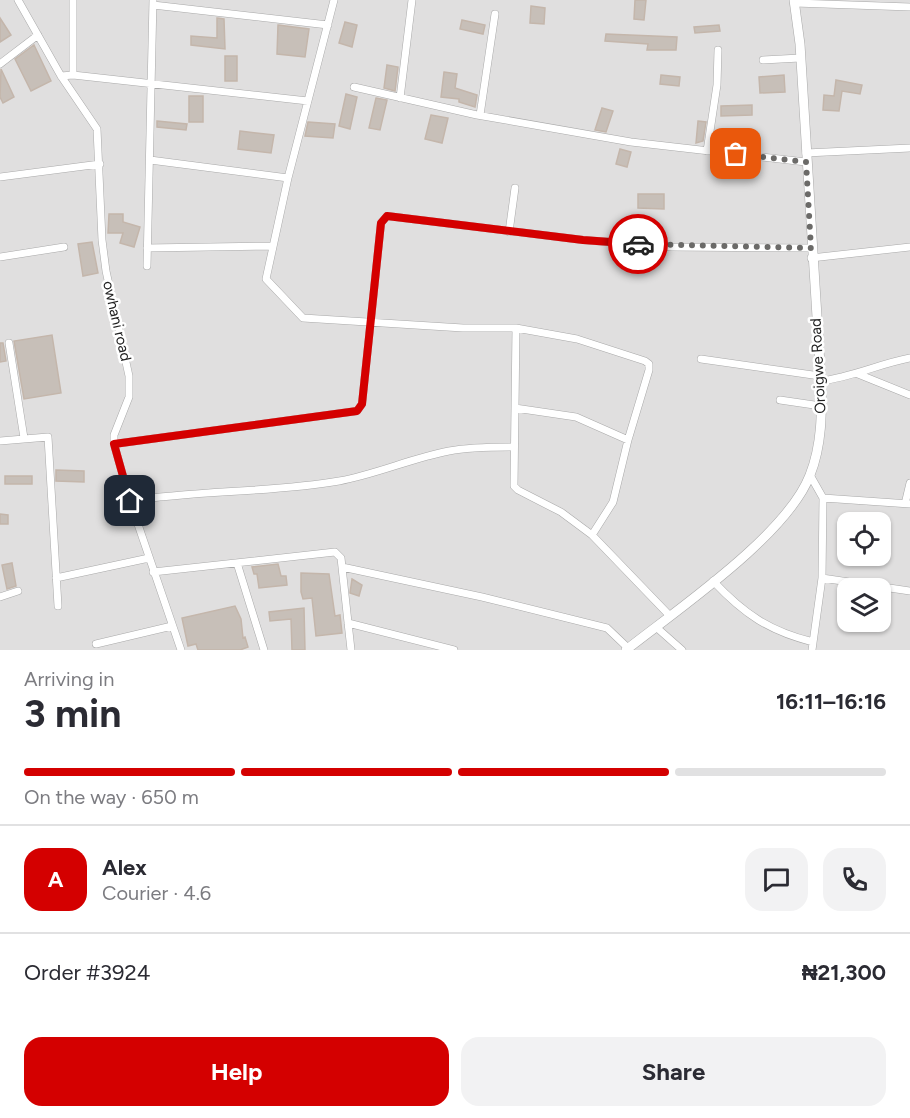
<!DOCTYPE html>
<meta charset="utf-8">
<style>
:root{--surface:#fff;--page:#f2f2f3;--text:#2b2b33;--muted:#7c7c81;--line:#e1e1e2;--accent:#d40000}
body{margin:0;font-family:Figtree,sans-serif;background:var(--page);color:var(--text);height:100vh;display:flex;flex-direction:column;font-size:22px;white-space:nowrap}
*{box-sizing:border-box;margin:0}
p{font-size:20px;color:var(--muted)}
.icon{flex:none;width:33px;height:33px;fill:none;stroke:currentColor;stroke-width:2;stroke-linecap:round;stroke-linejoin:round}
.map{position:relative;height:650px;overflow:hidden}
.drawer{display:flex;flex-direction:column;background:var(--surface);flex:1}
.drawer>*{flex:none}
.controls{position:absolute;left:837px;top:512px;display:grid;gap:12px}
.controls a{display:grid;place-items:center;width:54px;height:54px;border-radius:12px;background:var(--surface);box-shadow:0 2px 4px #0004;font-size:30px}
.pin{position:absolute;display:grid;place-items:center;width:51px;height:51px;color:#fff;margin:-26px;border-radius:12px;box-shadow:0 3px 9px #0006}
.courier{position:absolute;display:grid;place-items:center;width:60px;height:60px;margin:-30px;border:4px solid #d40000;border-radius:50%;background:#fff;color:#222;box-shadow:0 2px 8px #0007}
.headline em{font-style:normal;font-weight:700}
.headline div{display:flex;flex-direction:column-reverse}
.headline{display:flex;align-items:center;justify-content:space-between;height:102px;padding:0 24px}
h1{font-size:39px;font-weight:700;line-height:45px}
.bar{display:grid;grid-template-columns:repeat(4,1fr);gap:9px 6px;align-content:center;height:72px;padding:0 24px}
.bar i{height:8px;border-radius:4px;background:var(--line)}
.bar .active{background:var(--accent)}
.bar p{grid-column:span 4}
.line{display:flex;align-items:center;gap:15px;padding:0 24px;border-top:2px solid var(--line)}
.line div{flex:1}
.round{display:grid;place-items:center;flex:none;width:63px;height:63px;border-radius:18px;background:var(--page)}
.cta{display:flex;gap:12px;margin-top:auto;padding:12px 24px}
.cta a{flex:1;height:69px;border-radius:18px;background:var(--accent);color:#fff;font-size:24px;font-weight:700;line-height:69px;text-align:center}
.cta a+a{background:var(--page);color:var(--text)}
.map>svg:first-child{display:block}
.residential{fill:#e0dfdf;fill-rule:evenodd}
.building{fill:#c7bfb8;stroke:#c4b6ab;stroke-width:1.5}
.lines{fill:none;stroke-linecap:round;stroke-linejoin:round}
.minor-casing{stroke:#a9a9a9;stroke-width:8}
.tertiary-casing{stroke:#a9a9a9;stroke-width:10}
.minor{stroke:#fff;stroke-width:7}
.tertiary{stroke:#fff;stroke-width:9}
.done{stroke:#6b6a68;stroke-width:6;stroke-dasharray:0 10.8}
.route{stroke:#d40000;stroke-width:8}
.labels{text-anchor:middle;stroke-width:5;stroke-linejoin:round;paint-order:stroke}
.street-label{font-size:15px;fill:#222;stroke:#fff}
</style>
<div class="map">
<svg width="910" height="650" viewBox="0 0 910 650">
<rect width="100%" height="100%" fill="#f2efe9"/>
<!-- residential -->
<path class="residential" d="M0 0H910V650H0ZM848 522H880V555H848ZM848 588H880V621H848Z"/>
<!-- building -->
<path class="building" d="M635 0H646L644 20 634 19Z
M531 6 545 8 544 24 530 23Z
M0 18 11 35 0 42Z
M217 18 224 19 225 49 191 45V36L217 38Z
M462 20 485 25 483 34 460 29Z
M345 22 357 25 352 47 339 43Z
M278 25 309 29 305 57 277 54Z
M719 25 720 31 695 33 694 27Z
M606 34 677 37 676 50H647L648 44 605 41Z
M34 45 51 81 31 91 15 59Z
M225 56H237V81H225Z
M387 65 398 67 395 91 384 88Z
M1 69 14 97 3 103 0 97Z
M444 72 457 74 455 88 477 95 475 107 459 102V99L441 97Z
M661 75 680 77 679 86 660 84Z
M784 75 785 92 760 93 759 77Z
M836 80 862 85 860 94 842 91 839 111 823 110 824 95 834 96Z
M346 94 357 97 350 129 339 126Z
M189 96H203V122H189Z
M376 98 387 100 380 130 369 128Z
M752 105V115L721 116V106Z
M602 108 613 111 606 132 595 130Z
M431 115 448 118 442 143 425 139Z
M157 121 187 124 186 130 157 127Z
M698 121 706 122 703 141 696 143Z
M308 122 335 124 333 138 305 136Z
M240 131 274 135 271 153 238 149Z
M620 149 631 152 627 167 616 164Z
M638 194H664V209L638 208Z
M109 214H123V222L140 227 134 247 120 243 123 233H108Z
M92 242 98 273 83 276 78 244Z
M52 335 61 393 24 399 14 341Z
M0 343H3L6 361 0 362Z
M56 470 84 471V482L56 481Z
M5 476H32V484H5Z
M0 514 8 515V524H0Z
M12 563 16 586 7 589 2 565Z
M278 564 281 576H286L287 585 259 588 257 574H254L252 567Z
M301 573 329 574 335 616 340 615 342 633 316 636 312 598 303 599 301 592Z
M352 579 362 585 359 596 350 593Z
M235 606 241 619 243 638 245 637 248 647 240 650H198L196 644 188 646 182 618Z
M304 608 305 650H292L291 619 270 621 269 612Z"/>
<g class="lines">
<defs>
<path id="minor" d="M18 0 61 76 97 129 102 240 106 271 129 376V397L114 435V444L130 501 181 650
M334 0 288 178 266 279 303 318 463 328H516L577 339 645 361 649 364V370L628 440 613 502 592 535
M795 3 910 7
M153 5 328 25
M763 60 800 58
M0 64 38 35
M73 75V0
M61 76 73 75 308 101
M354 87 477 115 631 142 806 162
M400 98 412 0
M480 115 495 14
M707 151 717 85 718 50
M806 153 910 148
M150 160 288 178
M0 177 100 164
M509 232 515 188
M147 248 273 246
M0 257 64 247
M811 258 910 247
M147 266 153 0
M516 328 514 486 518 490 561 512 592 535 670 616
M9 343 24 438
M701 359 820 376
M858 374 910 395
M821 381C852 377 879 364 910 358
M780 400 821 406
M515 408 576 417 628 440
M0 441 48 437 58 606
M114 444 357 411 362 404 381 223 387 216 583 240 672 247 811 248
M810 475 823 498 822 578 812 650
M823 498 910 504
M130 501C199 490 270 493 339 481 377 474 412 458 449 451 470 447 492 447 513 447
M905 504 910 483
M237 563 264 650
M342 567 482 597 607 628 628 648
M153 572 335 552 341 558 351 650
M56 578 149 558
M822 578 910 591
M713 581C744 614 769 631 813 642
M0 597 18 591
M348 623 454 650
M656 627 682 650
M96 644 172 626"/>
<path id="tertiary" d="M626 650C678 609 787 535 810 475 822 445 822 412 821 381L800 44 794 0"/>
</defs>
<!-- minor casing -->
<use href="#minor" class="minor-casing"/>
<!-- tertiary casing -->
<use href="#tertiary" class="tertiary-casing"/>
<!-- minor -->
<use href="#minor" class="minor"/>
<!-- tertiary -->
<use href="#tertiary" class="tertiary"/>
</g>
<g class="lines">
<!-- done -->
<path class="done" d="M638 244 811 248 806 162 736 154"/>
<!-- route -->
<path class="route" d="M130 501 114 444 357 411 362 404 381 223 387 216 583 240 638 244"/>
</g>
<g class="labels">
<!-- street labels -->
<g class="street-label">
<text transform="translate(117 321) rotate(77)" y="5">owhani road</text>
<text transform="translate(818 366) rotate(-93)" y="5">Oroigwe Road</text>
</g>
</g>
</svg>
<div class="controls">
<a><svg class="icon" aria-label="locate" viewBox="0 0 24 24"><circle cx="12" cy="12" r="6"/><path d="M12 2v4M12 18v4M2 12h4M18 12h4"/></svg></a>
<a><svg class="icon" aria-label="layers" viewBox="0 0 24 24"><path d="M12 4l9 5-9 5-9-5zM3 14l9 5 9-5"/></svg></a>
</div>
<div class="pin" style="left:736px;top:154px;background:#ea580c"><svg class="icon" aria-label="bag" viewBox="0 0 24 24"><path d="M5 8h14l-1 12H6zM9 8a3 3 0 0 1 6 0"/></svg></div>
<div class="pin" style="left:130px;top:501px;background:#1f2937"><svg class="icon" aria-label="home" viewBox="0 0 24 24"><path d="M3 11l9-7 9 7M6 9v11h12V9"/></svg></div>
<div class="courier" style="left:638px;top:244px"><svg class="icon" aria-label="car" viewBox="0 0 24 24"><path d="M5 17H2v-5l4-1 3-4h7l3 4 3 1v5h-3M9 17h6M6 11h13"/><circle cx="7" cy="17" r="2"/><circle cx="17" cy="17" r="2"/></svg></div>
</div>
<section class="drawer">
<div class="headline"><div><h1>3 min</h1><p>Arriving in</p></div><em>16:11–16:16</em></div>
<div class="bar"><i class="active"></i><i class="active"></i><i class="active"></i><i></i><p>On the way · 650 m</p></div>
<div class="line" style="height:108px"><b class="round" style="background:var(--accent);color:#fff">A</b><div><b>Alex</b><p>Courier · 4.6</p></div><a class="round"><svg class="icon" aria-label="chat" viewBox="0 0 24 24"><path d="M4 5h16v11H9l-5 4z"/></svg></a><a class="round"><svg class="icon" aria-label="phone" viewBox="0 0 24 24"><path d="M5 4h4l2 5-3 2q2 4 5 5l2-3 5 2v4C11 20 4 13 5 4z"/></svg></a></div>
<div class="line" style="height:78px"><div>Order #3924</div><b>₦21,300</b></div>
<div class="cta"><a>Help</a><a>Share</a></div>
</section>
